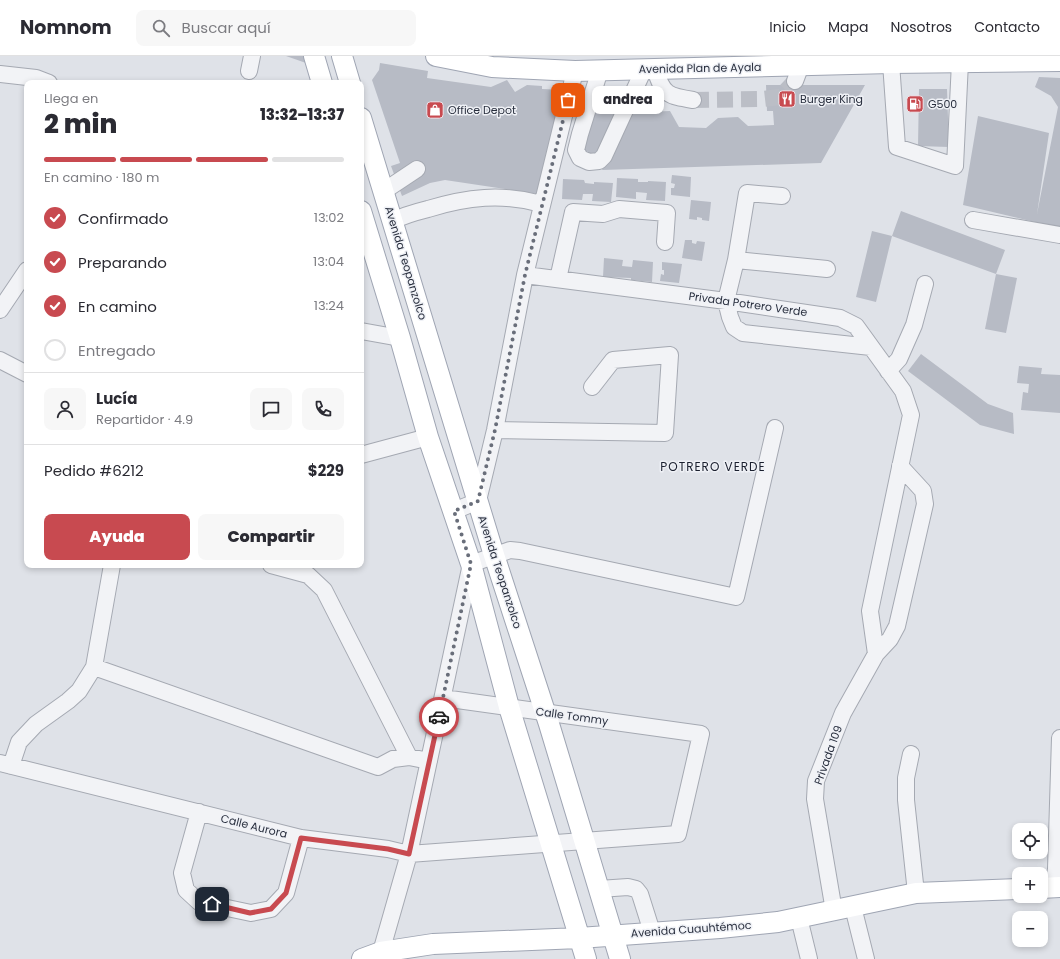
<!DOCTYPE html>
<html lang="es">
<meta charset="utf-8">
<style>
:root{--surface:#fff;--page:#f7f7f7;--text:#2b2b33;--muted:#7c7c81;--line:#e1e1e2;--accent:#c84a50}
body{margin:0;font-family:Poppins,sans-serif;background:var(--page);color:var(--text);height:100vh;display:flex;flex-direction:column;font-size:15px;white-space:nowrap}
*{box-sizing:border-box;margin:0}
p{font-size:13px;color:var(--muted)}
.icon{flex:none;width:22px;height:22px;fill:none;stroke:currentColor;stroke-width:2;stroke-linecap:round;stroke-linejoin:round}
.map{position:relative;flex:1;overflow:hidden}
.details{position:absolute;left:24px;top:24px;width:340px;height:488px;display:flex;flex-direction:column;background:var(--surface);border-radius:8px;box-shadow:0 2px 6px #0003}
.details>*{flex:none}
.tools{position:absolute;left:1012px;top:767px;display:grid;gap:8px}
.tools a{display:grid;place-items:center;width:36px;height:36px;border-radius:8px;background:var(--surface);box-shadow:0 2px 6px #0003;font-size:20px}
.pin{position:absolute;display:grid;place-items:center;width:34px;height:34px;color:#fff;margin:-17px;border-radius:8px;box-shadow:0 2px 6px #0006}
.courier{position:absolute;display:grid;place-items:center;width:40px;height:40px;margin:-20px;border:3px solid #c84a50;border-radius:50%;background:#fff;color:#222;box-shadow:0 1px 5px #0007}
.bubble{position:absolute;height:28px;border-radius:8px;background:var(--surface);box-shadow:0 2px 6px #0003;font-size:13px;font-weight:800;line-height:28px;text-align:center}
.headline em{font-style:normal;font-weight:800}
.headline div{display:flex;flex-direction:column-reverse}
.headline{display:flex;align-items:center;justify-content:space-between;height:68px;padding:0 20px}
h1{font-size:26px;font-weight:800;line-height:30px}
.bar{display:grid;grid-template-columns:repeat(4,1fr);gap:6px 4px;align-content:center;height:48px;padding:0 20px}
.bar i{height:5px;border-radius:3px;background:var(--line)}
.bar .on{background:var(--accent)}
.bar p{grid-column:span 4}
.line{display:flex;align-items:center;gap:10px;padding:0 20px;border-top:1px solid var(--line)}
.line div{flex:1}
.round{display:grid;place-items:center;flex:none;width:42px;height:42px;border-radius:8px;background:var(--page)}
ol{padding:0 20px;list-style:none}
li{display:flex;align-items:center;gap:12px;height:44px}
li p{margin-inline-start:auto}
li .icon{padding:4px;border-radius:50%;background:var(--accent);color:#fff;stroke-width:4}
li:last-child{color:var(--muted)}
li i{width:22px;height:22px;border:2px solid var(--line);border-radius:50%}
.button{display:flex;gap:8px;margin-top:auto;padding:8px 20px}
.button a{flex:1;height:46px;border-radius:8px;background:var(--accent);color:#fff;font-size:16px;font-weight:800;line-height:46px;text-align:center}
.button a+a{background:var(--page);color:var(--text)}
header{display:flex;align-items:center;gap:24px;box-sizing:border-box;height:56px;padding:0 20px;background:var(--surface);border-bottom:1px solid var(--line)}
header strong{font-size:19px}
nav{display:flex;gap:22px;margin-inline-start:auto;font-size:14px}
.search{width:280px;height:36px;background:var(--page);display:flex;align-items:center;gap:10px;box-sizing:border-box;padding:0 14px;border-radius:8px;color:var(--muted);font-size:15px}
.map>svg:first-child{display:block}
.building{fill:#b7bbc5}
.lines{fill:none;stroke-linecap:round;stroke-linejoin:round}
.minor-tunnel{stroke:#bbbec6;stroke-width:16;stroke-dasharray:16 8;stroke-linecap:butt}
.minor-casing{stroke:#a5a9b2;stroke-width:18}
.major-casing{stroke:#9fa5b3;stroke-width:22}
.minor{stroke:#f2f3f6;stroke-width:16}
.major{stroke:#fff;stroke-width:20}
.done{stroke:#696e7a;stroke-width:4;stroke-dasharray:0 7.2}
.route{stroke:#c84a50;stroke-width:5}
.labels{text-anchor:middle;stroke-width:3;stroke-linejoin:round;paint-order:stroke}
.street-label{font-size:11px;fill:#292f3e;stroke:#eff1f6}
.poi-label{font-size:11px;fill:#292f3e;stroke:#eff1f6;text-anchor:start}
.neighbourhood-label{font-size:12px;letter-spacing:1px;fill:#1b202f;stroke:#eff1f6}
</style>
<header>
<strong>Nomnom</strong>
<div class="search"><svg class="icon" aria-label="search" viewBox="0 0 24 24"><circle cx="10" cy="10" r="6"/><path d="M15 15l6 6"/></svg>Buscar aquí</div>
<nav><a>Inicio</a><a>Mapa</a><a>Nosotros</a><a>Contacto</a></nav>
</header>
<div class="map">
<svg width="1060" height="903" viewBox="0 0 1060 903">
<rect width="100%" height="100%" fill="#dfe2e8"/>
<!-- building -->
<path class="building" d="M286 0H304L306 7Z
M380 7 428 15 427 22 491 31 507 24 515 36 527 29 542 30V33L563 34 539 138 445 124 430 127 402 140 391 110 400 107 372 24 379 14Z
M1039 21 1060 22V172L963 149 978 60 1049 77 1037 158 1058 51 1051 40 1035 31Z
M766 29H865L821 107 602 114 610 97 597 101 578 93 601 46 622 57 670 55 679 71 706 72 718 62 738 61 748 70 774 69 773 55H767Z
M919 33H947L949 91 918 90Z
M672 119 691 121 690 141 671 139V132H674L675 128 671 127Z
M617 122 638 123V126H648V125L666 126 665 145 646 144 647 137 636 136V143L616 141Z
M563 123 584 124 585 127 594 128V126L613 127 611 146 592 145 593 138H583L582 144 562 143Z
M691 144 711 146 709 165 702 164V162L697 161V164L689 163Z
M901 155 1005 194 996 218 1017 222 1006 277 985 273 996 218 892 180Z
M872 175 892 180 876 246 856 241Z
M685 184H692V187L696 188 697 185 705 186 702 205 682 202Z
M604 202 623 204 622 210 632 211 633 204 653 206 652 226 631 224V222L603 221Z
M662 206 682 208 679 227 660 225 661 218 664 219V214H662Z
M921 298 988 348 1013 357 1014 378 980 369 908 315Z
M1019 310 1042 312 1041 318 1060 319V357L1021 354 1023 336 1028 337 1029 328 1017 327Z"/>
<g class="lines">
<!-- minor-tunnel -->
<path class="minor-tunnel" d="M693 44 763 43 780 41 795 25"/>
<defs>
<path id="minor" d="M891 7 897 91 955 110 960 6
M655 13C663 39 668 40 693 44
M600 14 580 78 576 94 580 102 589 106 599 105 604 100 644 13
M249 15 252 0
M0 18 36 22 49 27
M795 25 801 9
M384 135 417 113
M782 140 747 137 736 204 726 245 730 261 734 271 743 277 871 291
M973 164 1060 179
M393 165C404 159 416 156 428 153 467 141 502 137 542 148
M736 204 827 213
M525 219 726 245 840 262 856 270 903 335 911 359 870 555 876 598
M558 223 573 156 603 158 619 153 667 157 665 186
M0 254 27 214
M361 275 400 282
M0 304 27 318
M888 315 899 303 914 269 925 228
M495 374 665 377 670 299 613 304 592 331
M361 399 428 381
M454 455 478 445 495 374 525 219 575 15
M271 509 308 519 324 534 409 701
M94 611 378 711 393 703 409 701 429 705
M911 698 906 722V744L916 837
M0 707 301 782 388 793 409 798 678 778 701 678 443 642
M11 710 19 686 36 668 68 645 79 635 94 611 112 509
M199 756 182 817 186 834 199 846 251 857 271 853 286 837 301 782
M1053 831 1056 813 1060 682
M599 833 628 831 636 833 640 838 652 876
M853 851 866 903
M834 855 815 743 816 725 843 657 876 598 890 583 897 570 925 448 923 435 900 410
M799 862 809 903
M381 896 409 798 471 508 510 494 520 495 736 541 775 372"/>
<path id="major" d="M314 0 322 27
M342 0 350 27
M436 0 492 11 575 15 891 7 1060 5
M361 62 494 499 549 668 620 903
M361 155 400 282 428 381 471 508 509 651 586 903
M1041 832 1060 831
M362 903 381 896 433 888 579 882 720 872 778 866 916 837 1019 833"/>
</defs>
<!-- minor casing -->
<use href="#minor" class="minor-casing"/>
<!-- major casing -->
<use href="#major" class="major-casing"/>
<!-- minor -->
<use href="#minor" class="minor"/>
<!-- major -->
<use href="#major" class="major"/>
</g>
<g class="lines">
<!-- done -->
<path class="done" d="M439 661 471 508 454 455 478 445 495 374 525 219 568 44"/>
<!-- route -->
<path class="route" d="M212 848 250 857 271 853 286 837 301 782 388 793 409 798 439 661"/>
</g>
<!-- icons -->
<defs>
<symbol id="restaurant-square" viewBox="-11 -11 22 22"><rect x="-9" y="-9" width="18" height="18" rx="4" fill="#c84a50" stroke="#eff1f6"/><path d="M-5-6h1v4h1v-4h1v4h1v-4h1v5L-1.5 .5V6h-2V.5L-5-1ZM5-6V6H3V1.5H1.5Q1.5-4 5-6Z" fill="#fff"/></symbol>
<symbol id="fuel-square" viewBox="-11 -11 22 22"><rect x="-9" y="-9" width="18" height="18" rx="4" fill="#c84a50" stroke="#eff1f6"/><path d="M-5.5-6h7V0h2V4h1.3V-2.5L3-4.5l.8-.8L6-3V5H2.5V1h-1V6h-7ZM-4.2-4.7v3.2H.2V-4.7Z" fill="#fff"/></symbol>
<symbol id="shop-square" viewBox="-11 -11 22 22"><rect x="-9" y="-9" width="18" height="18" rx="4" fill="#c84a50" stroke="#eff1f6"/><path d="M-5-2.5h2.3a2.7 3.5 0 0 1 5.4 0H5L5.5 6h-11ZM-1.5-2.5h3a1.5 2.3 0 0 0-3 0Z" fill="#fff"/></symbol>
</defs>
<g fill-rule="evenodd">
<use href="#restaurant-square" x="777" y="33" width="20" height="20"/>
<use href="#fuel-square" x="905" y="38" width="20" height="20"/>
<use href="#shop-square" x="425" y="44" width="20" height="20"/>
</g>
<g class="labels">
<!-- street labels -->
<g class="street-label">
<text transform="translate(700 12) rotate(-1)" y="4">Avenida Plan de Ayala</text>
<text transform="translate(406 207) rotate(73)" y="4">Avenida Teopanzolco</text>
<text transform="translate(748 248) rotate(8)" y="4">Privada Potrero Verde</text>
<text transform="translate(500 516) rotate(72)" y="4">Avenida Teopanzolco</text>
<text transform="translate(572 660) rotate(8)" y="4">Calle Tommy</text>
<text transform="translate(828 699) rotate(-70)" y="4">Privada 109</text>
<text transform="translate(254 770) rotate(14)" y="4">Calle Aurora</text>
<text transform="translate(691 873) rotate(-4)" y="4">Avenida Cuauhtémoc</text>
</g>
<!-- poi labels -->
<g class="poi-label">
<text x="800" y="47">Burger King</text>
<text x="928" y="52">G500</text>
<text x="448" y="58">Office Depot</text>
</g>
<!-- neighbourhood labels -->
<g class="neighbourhood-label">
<text x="713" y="415">POTRERO VERDE</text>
</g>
</g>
</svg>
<div class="tools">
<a><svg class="icon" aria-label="locate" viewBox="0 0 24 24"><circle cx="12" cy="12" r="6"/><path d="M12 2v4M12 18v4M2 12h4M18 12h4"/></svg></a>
<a>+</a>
<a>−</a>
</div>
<div class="pin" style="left:568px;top:44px;background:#ea580c"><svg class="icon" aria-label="bag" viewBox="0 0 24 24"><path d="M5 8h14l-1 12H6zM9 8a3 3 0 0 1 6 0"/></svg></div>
<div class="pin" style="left:212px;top:848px;background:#1f2937"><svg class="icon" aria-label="home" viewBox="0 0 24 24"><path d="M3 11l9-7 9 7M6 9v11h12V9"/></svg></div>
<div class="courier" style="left:439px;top:661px"><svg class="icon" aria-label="car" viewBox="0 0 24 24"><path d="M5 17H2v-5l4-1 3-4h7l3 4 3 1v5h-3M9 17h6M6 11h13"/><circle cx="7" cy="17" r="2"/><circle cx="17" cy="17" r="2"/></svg></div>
<div class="bubble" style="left:592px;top:30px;width:72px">andrea</div>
<section class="details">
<div class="headline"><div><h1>2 min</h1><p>Llega en</p></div><em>13:32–13:37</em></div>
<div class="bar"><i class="on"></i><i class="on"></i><i class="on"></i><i></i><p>En camino · 180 m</p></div>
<ol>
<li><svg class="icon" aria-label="check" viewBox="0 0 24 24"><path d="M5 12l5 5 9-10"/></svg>Confirmado<p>13:02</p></li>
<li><svg class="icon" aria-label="check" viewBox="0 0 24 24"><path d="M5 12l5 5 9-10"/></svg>Preparando<p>13:04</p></li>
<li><svg class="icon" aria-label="check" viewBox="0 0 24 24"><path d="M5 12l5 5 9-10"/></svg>En camino<p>13:24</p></li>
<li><i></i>Entregado</li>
</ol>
<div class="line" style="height:72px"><a class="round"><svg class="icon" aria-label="person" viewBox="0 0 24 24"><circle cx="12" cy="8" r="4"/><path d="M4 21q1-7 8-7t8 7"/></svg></a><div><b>Lucía</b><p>Repartidor · 4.9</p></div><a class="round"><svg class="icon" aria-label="chat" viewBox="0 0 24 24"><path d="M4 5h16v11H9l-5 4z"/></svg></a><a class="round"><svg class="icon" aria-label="phone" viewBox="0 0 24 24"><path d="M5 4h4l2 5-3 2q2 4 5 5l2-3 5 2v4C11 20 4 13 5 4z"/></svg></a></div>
<div class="line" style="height:52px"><div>Pedido #6212</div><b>$229</b></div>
<div class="button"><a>Ayuda</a><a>Compartir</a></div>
</section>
</div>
